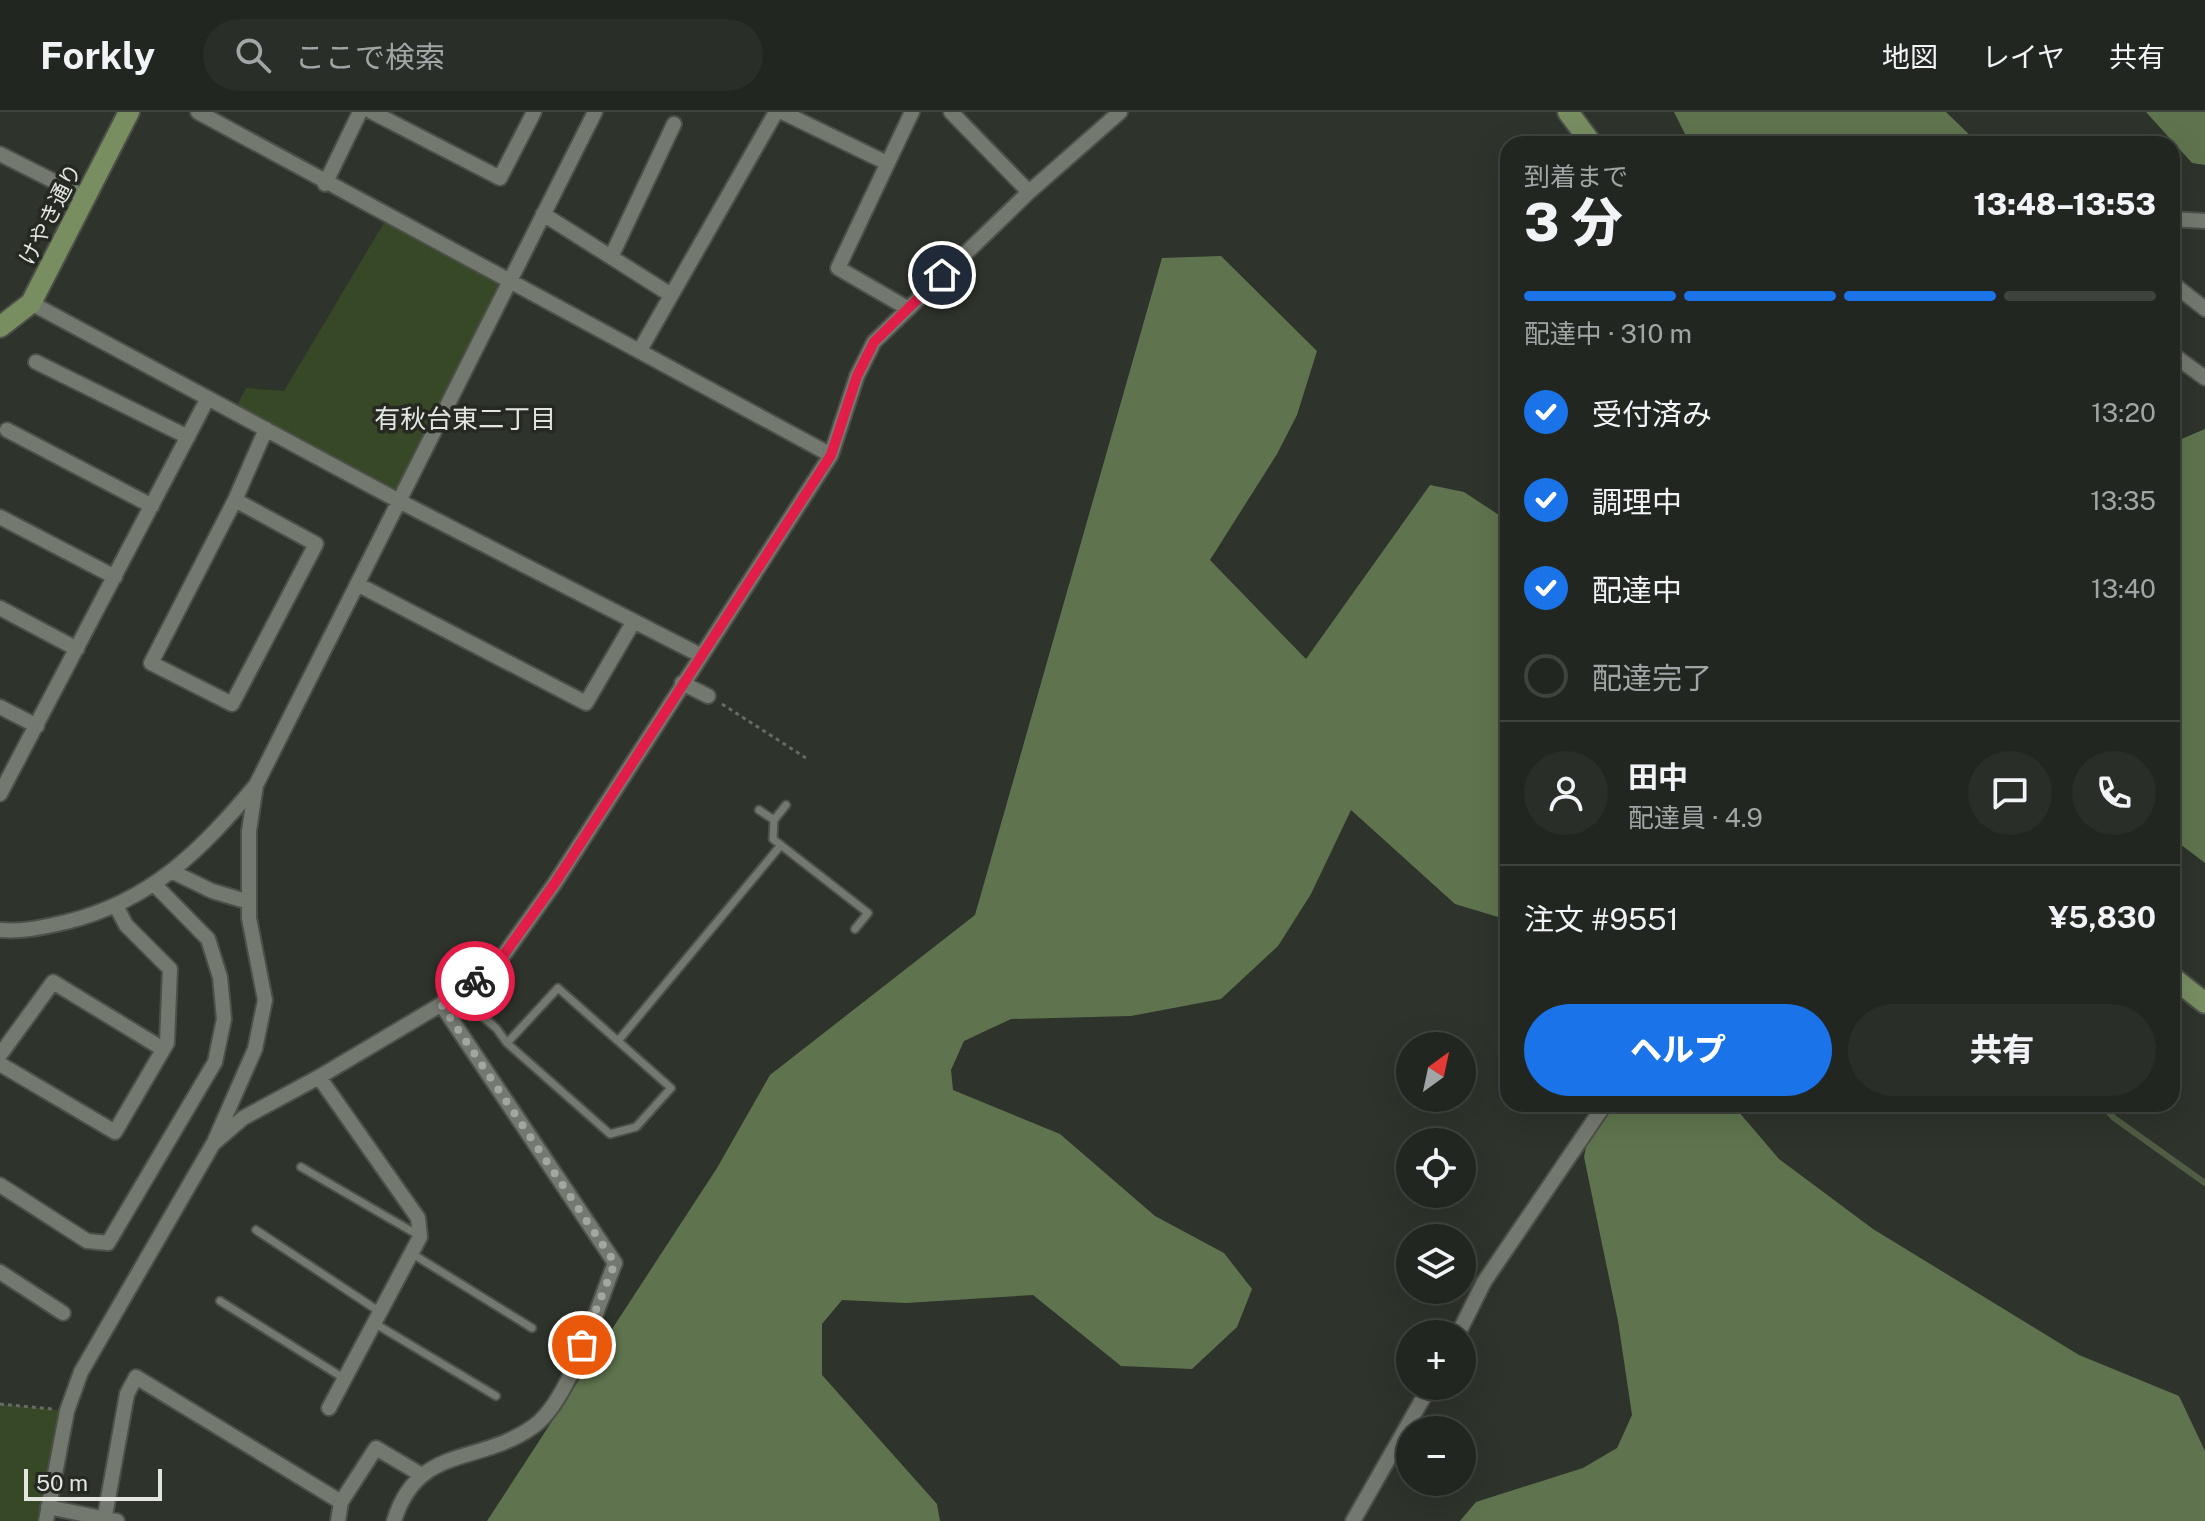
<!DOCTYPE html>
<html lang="ja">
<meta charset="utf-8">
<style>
:root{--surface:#222620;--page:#2a2e29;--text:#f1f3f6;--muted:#a2a5a5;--line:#3f433e;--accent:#1a73e8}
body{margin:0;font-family:"Public Sans","Noto Sans JP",sans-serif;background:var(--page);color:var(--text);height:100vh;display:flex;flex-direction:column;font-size:30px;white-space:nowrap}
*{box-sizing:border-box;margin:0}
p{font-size:26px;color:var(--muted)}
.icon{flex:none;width:44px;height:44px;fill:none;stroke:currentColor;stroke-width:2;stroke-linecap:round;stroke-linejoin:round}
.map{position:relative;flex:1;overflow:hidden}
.details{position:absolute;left:1500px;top:24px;width:680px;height:976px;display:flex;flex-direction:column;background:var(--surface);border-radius:24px;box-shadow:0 8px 32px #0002,0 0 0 2px var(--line)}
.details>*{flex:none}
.needle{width:52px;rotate:33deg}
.fabs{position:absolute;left:1396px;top:920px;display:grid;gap:16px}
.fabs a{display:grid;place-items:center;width:80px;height:80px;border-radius:50%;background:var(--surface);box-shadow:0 8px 32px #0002,0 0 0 2px var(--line);font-size:40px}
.scale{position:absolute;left:24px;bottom:20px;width:138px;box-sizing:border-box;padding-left:8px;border:4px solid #e2e5e0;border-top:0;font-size:22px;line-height:28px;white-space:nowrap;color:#e2e5e0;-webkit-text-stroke:6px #252921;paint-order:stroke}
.pin{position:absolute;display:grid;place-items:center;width:68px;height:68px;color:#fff;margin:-34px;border:4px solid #fff;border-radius:50%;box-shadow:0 2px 8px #0007}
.courier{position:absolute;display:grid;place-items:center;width:80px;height:80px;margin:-40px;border:6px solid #e11d48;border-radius:50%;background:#fff;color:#222;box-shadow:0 2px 10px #0007}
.head em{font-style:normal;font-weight:800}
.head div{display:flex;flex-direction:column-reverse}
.head{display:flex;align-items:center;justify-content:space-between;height:136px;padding:0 24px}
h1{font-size:52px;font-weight:800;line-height:60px}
.bar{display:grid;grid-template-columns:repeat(4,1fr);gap:12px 8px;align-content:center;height:96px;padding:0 24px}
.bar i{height:10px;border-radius:6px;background:var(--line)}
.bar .active{background:var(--accent)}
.bar p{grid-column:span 4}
.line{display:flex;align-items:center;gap:20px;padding:0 24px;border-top:2px solid var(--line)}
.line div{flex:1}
.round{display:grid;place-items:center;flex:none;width:84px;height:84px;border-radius:42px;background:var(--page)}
ol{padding:0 24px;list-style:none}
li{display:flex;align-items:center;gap:24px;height:88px}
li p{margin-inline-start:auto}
li .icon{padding:8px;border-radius:50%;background:var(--accent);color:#fff;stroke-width:4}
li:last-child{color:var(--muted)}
li i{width:44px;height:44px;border:4px solid var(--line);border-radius:50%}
.button{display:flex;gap:16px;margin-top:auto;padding:16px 24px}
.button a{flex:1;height:92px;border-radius:48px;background:var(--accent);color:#fff;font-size:32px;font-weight:800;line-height:92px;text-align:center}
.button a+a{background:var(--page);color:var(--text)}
header{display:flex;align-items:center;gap:48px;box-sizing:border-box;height:112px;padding:0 40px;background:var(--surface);border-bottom:2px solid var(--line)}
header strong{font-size:38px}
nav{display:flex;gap:44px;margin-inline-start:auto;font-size:28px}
.search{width:560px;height:72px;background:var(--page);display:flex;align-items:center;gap:20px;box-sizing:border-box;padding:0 28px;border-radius:44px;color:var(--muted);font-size:30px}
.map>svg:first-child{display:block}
.green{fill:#364825}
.forest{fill:#5f744e}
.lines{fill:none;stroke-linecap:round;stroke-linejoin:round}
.stream{stroke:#505c43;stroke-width:6}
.lane-casing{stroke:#4c5048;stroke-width:11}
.street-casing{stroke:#4c5048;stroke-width:18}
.secondary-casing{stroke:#4c5048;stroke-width:24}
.path{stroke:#676b64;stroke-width:3;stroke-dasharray:4 4;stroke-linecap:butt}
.lane{stroke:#747970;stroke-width:7}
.street{stroke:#747970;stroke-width:14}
.secondary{stroke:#788e61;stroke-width:20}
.done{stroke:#a3a7a1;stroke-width:8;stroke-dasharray:0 14.4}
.route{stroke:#e11d48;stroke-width:10}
.labels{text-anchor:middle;stroke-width:7;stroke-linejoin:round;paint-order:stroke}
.street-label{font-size:22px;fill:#e2e5e0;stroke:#252921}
.quarter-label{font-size:26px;fill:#e2e5e0;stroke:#252921}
</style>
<header>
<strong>Forkly</strong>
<div class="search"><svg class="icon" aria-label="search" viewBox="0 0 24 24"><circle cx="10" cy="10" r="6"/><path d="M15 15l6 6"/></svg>ここで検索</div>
<nav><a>地図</a><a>レイヤ</a><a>共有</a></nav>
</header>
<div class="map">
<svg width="2205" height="1409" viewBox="0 0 2205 1409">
<rect width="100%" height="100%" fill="#2e332b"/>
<!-- green -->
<path class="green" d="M388 104 511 169 399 389 234 300 246 276 284 279Z
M0 1292 67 1299 47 1409H0Z"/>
<!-- forest -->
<path class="forest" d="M1674 0H1946L1979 32H1690Z
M2146 0H2205V53L2192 51Z
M1221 144 1317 239 1297 303 1277 342 1210 448 1306 547 1430 373 1464 380 1508 409V808L1455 792 1351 698 1311 782 1278 834 1221 887 1131 904 1011 907 964 929 951 958 953 978 1060 1022 1155 1104 1224 1141 1252 1177 1237 1215 1192 1257 1121 1254 1033 1183 906 1191 842 1188 822 1212V1263L937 1392 940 1409H487L717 1056 770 963 975 803 1162 146Z
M2205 317V751L2172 726V331Z
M1595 992H1732L1779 1047 1873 1117 2079 1243 2179 1284 2205 1339V1409H1460L1476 1390 1583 1356 1617 1336 1632 1303 1618 1209 1584 1045Z"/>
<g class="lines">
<!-- stream -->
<path class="stream" d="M2101 992 2114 1006 2205 1071"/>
<defs>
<path id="lane" d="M786 693 774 708 773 727 868 801 855 817
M759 698 774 708
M457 883 496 916 507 931 558 876 671 976 636 1015 610 1022 507 931
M618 929 781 733
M301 1055 418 1123
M256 1118 380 1200
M411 1141 532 1216
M220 1189 345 1267
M374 1211 496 1284"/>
<path id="street" d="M198 0 831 343
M372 0 500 66 534 0
M782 0 887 51
M951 0 1029 80
M0 42 87 86
M325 72 360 0
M543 102 671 183
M2172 107 2205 109
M611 145 674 12
M2172 171 2205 197
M31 191 399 389 700 543
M907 196 838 156 912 0
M640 238 776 0
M2172 242 2205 266
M36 250 188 325
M7 318 152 394
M235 388 316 432 232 592 151 551 235 388 266 317
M0 405 115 465
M357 472 586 591 634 509
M0 496 77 537
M682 571 708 584
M0 595 37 614
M0 682 208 286
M173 760 212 779 249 790
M0 818C24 820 43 815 66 810 152 789 201 738 256 673L595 0
M0 943 53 870 163 937
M0 952 115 1020 167 931 170 857 126 813 116 794
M319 965 418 1106 420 1125 329 1296
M215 1028 255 937 265 888 249 806V719L256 673
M0 1073 87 1129 108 1131 215 950 224 907 220 865 208 827 154 772
M0 1160 63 1201
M1458 1222 1484 1170 1605 992
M48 1395 117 1409
M46 1409 67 1299 81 1260 213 1032 243 1006 319 965 457 883 498 851 555 771 831 343 857 264 874 230 1029 80 1120 0
M104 1409 127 1282 136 1265 341 1390
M338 1409 341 1390 376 1336 420 1362
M394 1409C418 1331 479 1354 534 1314 570 1288 597 1195 615 1151L441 892
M1353 1409 1430 1274"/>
<path id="secondary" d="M1568 0 1592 32
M0 215 31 191 129 0
M2172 865 2205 891"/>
</defs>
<!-- lane casing -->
<use href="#lane" class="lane-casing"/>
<!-- street casing -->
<use href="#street" class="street-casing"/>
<!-- secondary casing -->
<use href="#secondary" class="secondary-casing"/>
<!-- path -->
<path class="path" d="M722 592 806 646
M0 1292 52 1297"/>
<!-- lane -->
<use href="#lane" class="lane"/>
<!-- street -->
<use href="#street" class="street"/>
<!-- secondary -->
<use href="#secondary" class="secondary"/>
</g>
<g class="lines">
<!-- done -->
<path class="done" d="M475 869 441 892 615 1151 582 1233"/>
<!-- route -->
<path class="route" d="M475 869 498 851 555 771 831 343 857 264 874 230 942 163"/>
</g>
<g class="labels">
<!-- street labels -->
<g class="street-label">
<text transform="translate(50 102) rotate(-63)" y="8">けやき通り</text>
</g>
<!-- quarter labels -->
<g class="quarter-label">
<text x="465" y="316">有秋台東二丁目</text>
</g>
</g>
</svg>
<div class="fabs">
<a><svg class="needle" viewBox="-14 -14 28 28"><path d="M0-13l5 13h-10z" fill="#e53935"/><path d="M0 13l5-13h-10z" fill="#a2a5a5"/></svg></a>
<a><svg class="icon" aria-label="locate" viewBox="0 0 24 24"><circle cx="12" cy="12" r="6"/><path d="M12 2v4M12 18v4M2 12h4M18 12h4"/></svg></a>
<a><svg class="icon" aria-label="layers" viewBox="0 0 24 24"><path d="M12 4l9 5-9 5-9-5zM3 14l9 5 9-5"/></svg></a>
<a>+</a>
<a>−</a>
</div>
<div class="scale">50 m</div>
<div class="pin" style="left:582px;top:1233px;background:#ea580c"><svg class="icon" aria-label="bag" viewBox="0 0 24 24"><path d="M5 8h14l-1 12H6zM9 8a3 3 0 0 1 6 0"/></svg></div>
<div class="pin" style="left:942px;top:163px;background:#1f2937"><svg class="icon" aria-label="home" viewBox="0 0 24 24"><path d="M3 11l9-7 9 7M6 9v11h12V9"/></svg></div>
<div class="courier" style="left:475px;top:869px"><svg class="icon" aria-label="bike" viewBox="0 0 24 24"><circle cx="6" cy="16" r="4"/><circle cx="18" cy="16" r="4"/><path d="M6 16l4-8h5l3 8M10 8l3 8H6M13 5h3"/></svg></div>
<section class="details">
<div class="head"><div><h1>3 分</h1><p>到着まで</p></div><em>13:48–13:53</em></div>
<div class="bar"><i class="active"></i><i class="active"></i><i class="active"></i><i></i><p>配達中 · 310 m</p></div>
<ol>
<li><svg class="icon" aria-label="check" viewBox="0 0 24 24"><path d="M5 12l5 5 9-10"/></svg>受付済み<p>13:20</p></li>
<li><svg class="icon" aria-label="check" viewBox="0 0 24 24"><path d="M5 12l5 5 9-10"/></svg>調理中<p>13:35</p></li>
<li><svg class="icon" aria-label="check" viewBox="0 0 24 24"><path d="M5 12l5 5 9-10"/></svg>配達中<p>13:40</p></li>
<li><i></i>配達完了</li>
</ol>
<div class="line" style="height:144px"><a class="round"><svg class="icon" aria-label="person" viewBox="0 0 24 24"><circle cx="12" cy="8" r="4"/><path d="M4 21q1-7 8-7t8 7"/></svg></a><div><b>田中</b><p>配達員 · 4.9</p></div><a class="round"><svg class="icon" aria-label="chat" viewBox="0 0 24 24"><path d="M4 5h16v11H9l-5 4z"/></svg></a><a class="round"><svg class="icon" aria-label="phone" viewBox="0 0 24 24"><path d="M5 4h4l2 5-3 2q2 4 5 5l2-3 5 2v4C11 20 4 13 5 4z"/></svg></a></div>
<div class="line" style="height:104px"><div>注文 #9551</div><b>¥5,830</b></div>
<div class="button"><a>ヘルプ</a><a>共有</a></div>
</section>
</div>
